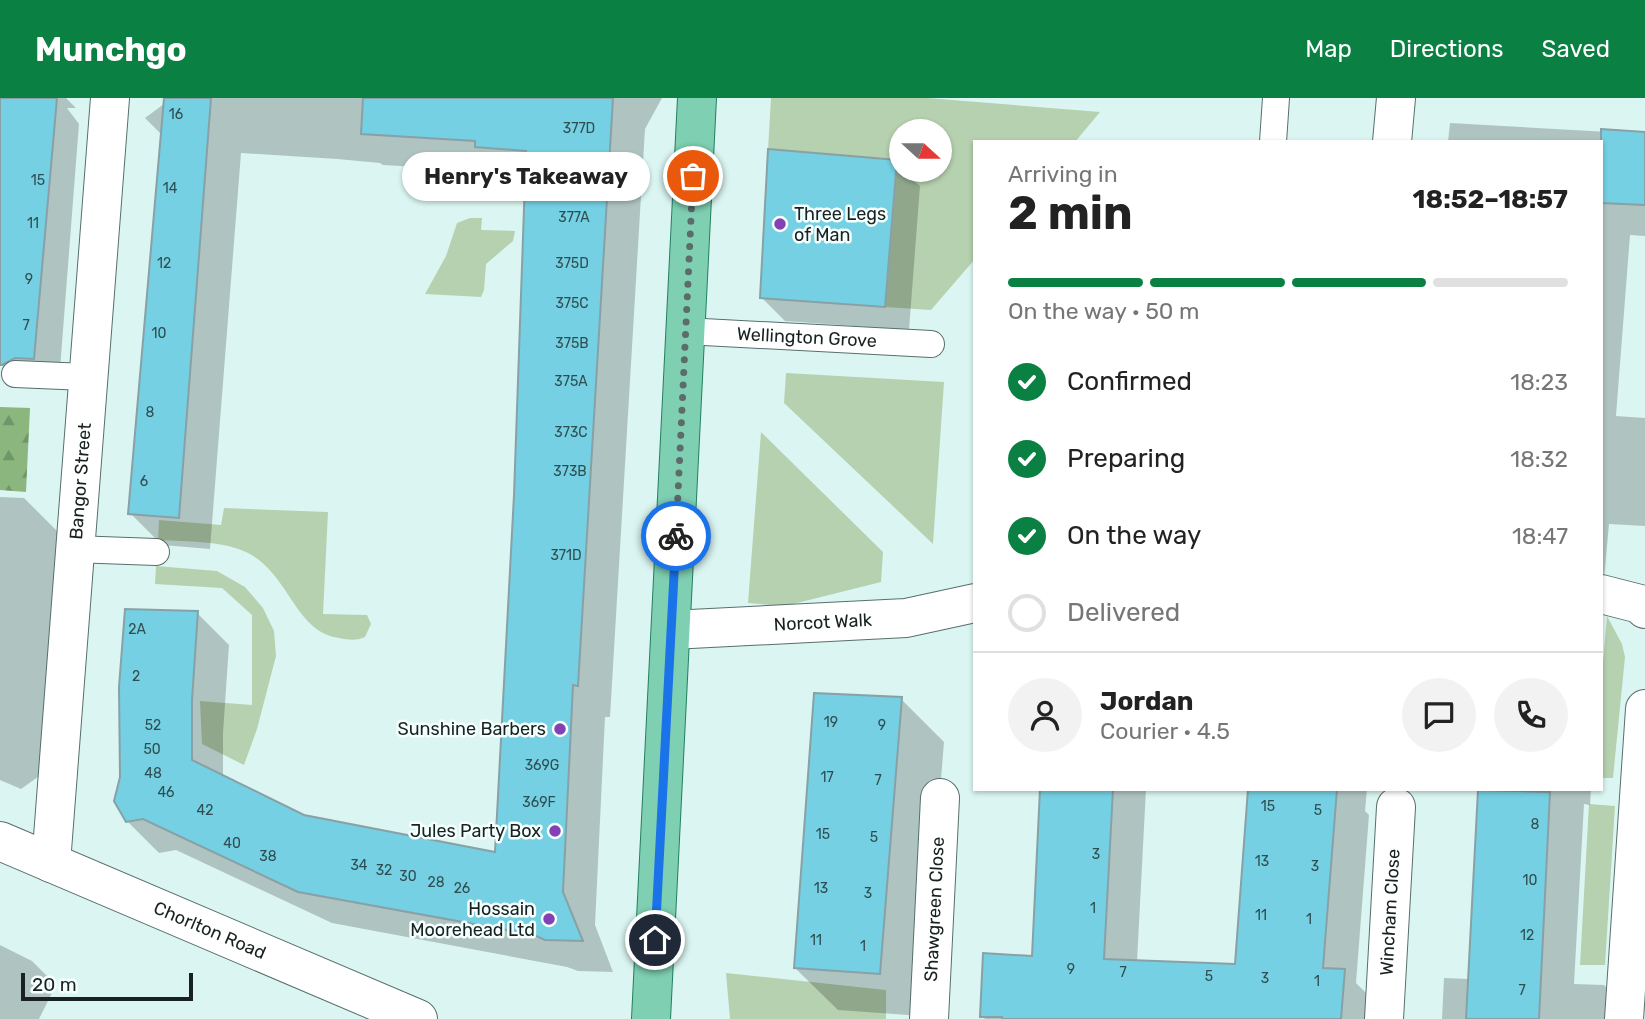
<!DOCTYPE html>
<meta charset="utf-8">
<style>
:root{--surface:#fff;--page:#f2f2f2;--text:#222;--muted:#767676;--line:#e0e0e0;--accent:#0b8043}
body{margin:0;font-family:Rubik,sans-serif;background:var(--page);color:var(--text);height:100vh;display:flex;flex-direction:column;font-size:26px;white-space:nowrap}
*{box-sizing:border-box;margin:0}
p{font-size:23px;color:var(--muted)}
.icon{flex:none;width:38px;height:38px;fill:none;stroke:currentColor;stroke-width:2;stroke-linecap:round;stroke-linejoin:round}
.map{position:relative;flex:1;overflow:hidden}
.panel{position:absolute;left:973px;top:42px;width:630px;height:651px;display:flex;flex-direction:column;background:var(--surface);border-radius:0px;box-shadow:0 2px 5px #0004}
.panel>*{flex:none}
.needle{width:46px;rotate:111deg}
.buttons{position:absolute;left:889px;top:21px;display:grid;gap:14px}
.buttons a{display:grid;place-items:center;width:63px;height:63px;border-radius:50%;background:var(--surface);box-shadow:0 2px 5px #0004;font-size:35px}
.scale{position:absolute;left:21px;bottom:18px;width:172px;box-sizing:border-box;padding-left:7px;border:4px solid #182221;border-top:0;font-size:19px;line-height:24px;white-space:nowrap;color:#182221;-webkit-text-stroke:5px #f4fffe;paint-order:stroke}
.pin{position:absolute;display:grid;place-items:center;width:60px;height:60px;color:#fff;margin:-30px;border:4px solid #fff;border-radius:50%;box-shadow:0 2px 7px #0007}
.courier{position:absolute;display:grid;place-items:center;width:70px;height:70px;margin:-35px;border:5px solid #1a73e8;border-radius:50%;background:#fff;color:#222;box-shadow:0 2px 9px #0007}
.bubble{position:absolute;height:49px;border-radius:24px;background:var(--surface);box-shadow:0 2px 5px #0004;font-size:23px;font-weight:700;line-height:49px;text-align:center}
.headline em{font-style:normal;font-weight:700}
.headline div{display:flex;flex-direction:column-reverse}
.headline{display:flex;align-items:center;justify-content:space-between;height:119px;padding:0 35px}
h1{font-size:46px;font-weight:700;line-height:52px}
.bar{display:grid;grid-template-columns:repeat(4,1fr);gap:10px 7px;align-content:center;height:84px;padding:0 35px}
.bar i{height:9px;border-radius:5px;background:var(--line)}
.bar .current{background:var(--accent)}
.bar p{grid-column:span 4}
.line{display:flex;align-items:center;gap:18px;padding:0 35px;border-top:2px solid var(--line)}
.line div{flex:1}
.round{display:grid;place-items:center;flex:none;width:74px;height:74px;border-radius:37px;background:var(--page)}
ol{padding:0 35px;list-style:none}
li{display:flex;align-items:center;gap:21px;height:77px}
li p{margin-inline-start:auto}
li .icon{padding:7px;border-radius:50%;background:var(--accent);color:#fff;stroke-width:4}
li:last-child{color:var(--muted)}
li i{width:38px;height:38px;border:4px solid var(--line);border-radius:50%}
header{display:flex;align-items:center;gap:42px;box-sizing:border-box;height:98px;padding:0 35px;background:var(--accent);color:#fff}
header strong{font-size:33px}
nav{display:flex;gap:38px;margin-inline-start:auto;font-size:24px}
.map>svg:first-child{display:block}
.green{fill:#b6d1af;fill-rule:evenodd}
.forest{fill:url(#forest-firs)}
.shadow{fill:#0003}
.building{fill:#74d0e2;stroke:#88a1a6;stroke-width:2}
.lines{fill:none;stroke-linecap:round;stroke-linejoin:round}
.lane-casing{stroke:#576f6c;stroke-width:28}
.street-casing{stroke:#576f6c;stroke-width:40}
.secondary-casing{stroke:#576f6c;stroke-width:40}
.primary-casing{stroke:#237f5f;stroke-width:40}
.lane{stroke:#fff;stroke-width:26}
.street{stroke:#fff;stroke-width:38}
.secondary{stroke:#fff;stroke-width:38}
.primary{stroke:#7fd0b3;stroke-width:38}
.done{stroke:#5c6c6a;stroke-width:7;stroke-dasharray:0 12.6}
.route{stroke:#1a73e8;stroke-width:9}
.poi-dot{fill:#8441b5;stroke:#f4fffe;stroke-width:2.5}
.labels{text-anchor:middle;stroke-width:5;stroke-linejoin:round;paint-order:stroke}
.number-label{font-size:14px;fill:#2f4e51}
.poi-label{font-size:18px;fill:#182221;stroke:#f4fffe;text-anchor:end}
.street-label{font-size:18px;fill:#182221;stroke:#f4fffe}
</style>
<header>
<strong>Munchgo</strong>
<nav><a>Map</a><a>Directions</a><a>Saved</a></nav>
</header>
<div class="map">
<svg width="1645" height="921" viewBox="0 0 1645 921">
<defs>
<pattern id="forest-firs" width="22" height="20" patternUnits="userSpaceOnUse" patternTransform="scale(1.75)"><rect width="22" height="20" fill="#8bb77f"/><path d="M5 1l3.5 6h-7zM16 11l3.5 6h-7z" fill="#719468"/></pattern>
</defs>
<rect width="100%" height="100%" fill="#dbf6f2"/>
<!-- green -->
<path class="green" d="M771 0H927L1100 14 1075 44H975V161L931 212 885 209 897 62 768 51ZM901 33H940V72H901Z
M470 120H482L481 132 515 133 513 143 486 166 484 192 481 199 425 196 446 158 457 125Z
M786 275 944 284 933 446 784 305Z
M761 334 883 454 881 484 785 508 748 505Z
M224 410 328 414 323 516 367 517 371 526 365 539C356 543 349 542 339 540 295 534 290 477 248 455 222 442 187 444 158 442L159 422 221 427Z
M156 468 217 473 245 489 263 510 274 533 276 558 257 631 244 667 202 646 200 603 252 607V517L222 490 155 486Z
M1607 518 1622 546 1625 559 1613 680H1601V589Z
M1589 706 1615 708 1605 867H1580Z
M726 875 886 892V921H730Z"/>
<!-- forest -->
<path class="forest" d="M0 309 30 310 26 394 0 392Z"/>
<!-- shadow -->
<path class="shadow" d="M0 0H66L76 10H67L79 26 60 271 0 268Z
M172 0H662L645 31 610 619H605L595 827 613 874 578 873 567 869 332 825 176 752 159 755 127 723 197 515 229 547 223 635V679L303 718 496 756 516 397 526 82 509 81 502 74 383 67 380 65 337 61 241 55 210 451 162 447 130 415 162 37 145 20Z
M1450 25 1645 36V138L1630 137 1616 318 1645 320V428L1609 426 1601 514V44H1448Z
M896 64 901 72 920 88 909 232 785 223 762 200Z
M0 399 24 400 59 435 42 676 21 691 0 682Z
M1601 542 1603 544 1601 569Z
M901 601 944 644 922 918 838 912 795 870Z
M1042 691H1146L1137 864 1237 868 1249 691H1367L1365 713 1369 717 1356 885 1376 905 1375 921H985L982 918 1034 860Z
M1479 691H1591L1590 707 1584 706 1574 886 1604 887 1637 921H1442L1444 880 1470 881Z
M0 847 32 863 56 887 39 921H0Z"/>
<!-- building -->
<path class="building" d="M0 0H57L34 261 15 260 2 267H0Z
M164 0H211L179 420 128 416Z
M363 0H613L578 588 573 587 563 794 583 843 545 842 534 837 298 794 143 721 126 724 114 703 120 679 119 589 125 511 198 513 192 602V662L304 717 495 754 514 397 526 53 475 49V43L361 36Z
M1601 31 1645 34V107L1601 105Z
M768 51 897 62 885 209 760 200Z
M814 595 902 599 880 876 794 870Z
M1040 691H1113L1104 861 1235 866 1248 691H1337L1323 870 1345 871 1341 921H1002V919H980L983 855 1032 858Z
M1478 692 1550 694 1539 921H1466Z"/>
<g class="lines">
<defs>
<g id="lane">
<path d="M1273 44 1276 0"/>
<path id="s1" d="M685 233 931 246"/>
<path d="M15 276 86 279"/>
<path d="M73 451 156 454"/>
</g>
<g id="street">
<path d="M1392 44 1396 0"/>
<path d="M1601 496 1640 506 1645 511"/>
<path id="s2" d="M671 532 906 520 975 505"/>
<path id="s3" d="M51 765 110 0"/>
<path id="s4" d="M929 921 940 700"/>
<path id="s5" d="M1384 921 1396 709"/>
<path d="M1624 921 1645 611"/>
</g>
<g id="secondary">
<path id="s6" d="M0 743 418 921"/>
</g>
<path id="primary" d="M651 921 697 0"/>
</defs>
<!-- lane casing -->
<use href="#lane" class="lane-casing"/>
<!-- street casing -->
<use href="#street" class="street-casing"/>
<!-- secondary casing -->
<use href="#secondary" class="secondary-casing"/>
<!-- primary casing -->
<use href="#primary" class="primary-casing"/>
<!-- lane -->
<use href="#lane" class="lane"/>
<!-- street -->
<use href="#street" class="street"/>
<!-- secondary -->
<use href="#secondary" class="secondary"/>
<!-- primary -->
<use href="#primary" class="primary"/>
</g>
<g class="lines">
<!-- done -->
<path class="done" d="M676 438 693 78"/>
<!-- route -->
<path class="route" d="M655 842 676 438"/>
</g>
<!-- markers -->
<g class="poi-dot">
<circle cx="780" cy="126" r="7"/>
<circle cx="560" cy="631" r="7"/>
<circle cx="555" cy="733" r="7"/>
<circle cx="549" cy="821" r="7"/>
</g>
<g class="labels">
<!-- number labels -->
<g class="number-label">
<text x="176" y="21">16</text>
<text x="579" y="35">377D</text>
<text x="38" y="87">15</text>
<text x="170" y="95">14</text>
<text x="574" y="124">377A</text>
<text x="33" y="130">11</text>
<text x="164" y="170">12</text>
<text x="572" y="170">375D</text>
<text x="29" y="186">9</text>
<text x="572" y="210">375C</text>
<text x="26" y="232">7</text>
<text x="159" y="240">10</text>
<text x="572" y="250">375B</text>
<text x="571" y="288">375A</text>
<text x="150" y="319">8</text>
<text x="571" y="339">373C</text>
<text x="570" y="378">373B</text>
<text x="144" y="388">6</text>
<text x="566" y="462">371D</text>
<text x="137" y="536">2A</text>
<text x="136" y="583">2</text>
<text x="831" y="629">19</text>
<text x="153" y="632">52</text>
<text x="882" y="632">9</text>
<text x="152" y="656">50</text>
<text x="542" y="672">369G</text>
<text x="153" y="680">48</text>
<text x="827" y="684">17</text>
<text x="878" y="687">7</text>
<text x="166" y="699">46</text>
<text x="539" y="709">369F</text>
<text x="1268" y="713">15</text>
<text x="205" y="717">42</text>
<text x="1318" y="717">5</text>
<text x="1535" y="731">8</text>
<text x="823" y="741">15</text>
<text x="874" y="744">5</text>
<text x="232" y="750">40</text>
<text x="1096" y="761">3</text>
<text x="268" y="763">38</text>
<text x="1262" y="768">13</text>
<text x="359" y="772">34</text>
<text x="1315" y="773">3</text>
<text x="384" y="777">32</text>
<text x="408" y="783">30</text>
<text x="1530" y="787">10</text>
<text x="436" y="789">28</text>
<text x="462" y="795">26</text>
<text x="821" y="795">13</text>
<text x="868" y="800">3</text>
<text x="1093" y="815">1</text>
<text x="1261" y="822">11</text>
<text x="1309" y="826">1</text>
<text x="1527" y="842">12</text>
<text x="816" y="847">11</text>
<text x="863" y="853">1</text>
<text x="1071" y="876">9</text>
<text x="1123" y="879">7</text>
<text x="1209" y="883">5</text>
<text x="1265" y="885">3</text>
<text x="1317" y="888">1</text>
<text x="1522" y="897">7</text>
</g>
<!-- poi labels -->
<g class="poi-label">
<text x="794" y="122" text-anchor="start">Three Legs<tspan x="794" dy="21">of Man</tspan></text>
<text x="546" y="637">Sunshine Barbers</text>
<text x="541" y="739">Jules Party Box</text>
<text x="535" y="817">Hossain<tspan x="535" dy="21">Moorehead Ltd</tspan></text>
</g>
<!-- street labels -->
<g class="street-label">
<text dy="6" stroke="none"><textPath href="#s1" startOffset="122">Wellington Grove</textPath></text>
<text dy="6" stroke="none"><textPath href="#s3" startOffset="383">Bangor Street</textPath></text>
<text dy="6" stroke="none"><textPath href="#s2" startOffset="152">Norcot Walk</textPath></text>
<text dy="6" stroke="none"><textPath href="#s4" startOffset="110">Shawgreen Close</textPath></text>
<text dy="6" stroke="none"><textPath href="#s5" startOffset="107">Wincham Close</textPath></text>
<text dy="6" stroke="none"><textPath href="#s6" startOffset="228">Chorlton Road</textPath></text>
</g>
</g>
</svg>
<div class="buttons">
<a><svg class="needle" viewBox="-14 -14 28 28"><path d="M0-13l5 13h-10z" fill="#e53935"/><path d="M0 13l5-13h-10z" fill="#767676"/></svg></a>
</div>
<div class="scale">20 m</div>
<div class="pin" style="left:693px;top:78px;background:#ea580c"><svg class="icon" aria-label="bag" viewBox="0 0 24 24"><path d="M5 8h14l-1 12H6zM9 8a3 3 0 0 1 6 0"/></svg></div>
<div class="pin" style="left:655px;top:842px;background:#1f2937"><svg class="icon" aria-label="home" viewBox="0 0 24 24"><path d="M3 11l9-7 9 7M6 9v11h12V9"/></svg></div>
<div class="courier" style="left:676px;top:438px"><svg class="icon" aria-label="bike" viewBox="0 0 24 24"><circle cx="6" cy="16" r="4"/><circle cx="18" cy="16" r="4"/><path d="M6 16l4-8h5l3 8M10 8l3 8H6M13 5h3"/></svg></div>
<div class="bubble" style="left:402px;top:54px;width:248px">Henry's Takeaway</div>
<section class="panel">
<div class="headline"><div><h1>2 min</h1><p>Arriving in</p></div><em>18:52–18:57</em></div>
<div class="bar"><i class="current"></i><i class="current"></i><i class="current"></i><i></i><p>On the way · 50 m</p></div>
<ol>
<li><svg class="icon" aria-label="check" viewBox="0 0 24 24"><path d="M5 12l5 5 9-10"/></svg>Confirmed<p>18:23</p></li>
<li><svg class="icon" aria-label="check" viewBox="0 0 24 24"><path d="M5 12l5 5 9-10"/></svg>Preparing<p>18:32</p></li>
<li><svg class="icon" aria-label="check" viewBox="0 0 24 24"><path d="M5 12l5 5 9-10"/></svg>On the way<p>18:47</p></li>
<li><i></i>Delivered</li>
</ol>
<div class="line" style="height:126px"><a class="round"><svg class="icon" aria-label="person" viewBox="0 0 24 24"><circle cx="12" cy="8" r="4"/><path d="M4 21q1-7 8-7t8 7"/></svg></a><div><b>Jordan</b><p>Courier · 4.5</p></div><a class="round"><svg class="icon" aria-label="chat" viewBox="0 0 24 24"><path d="M4 5h16v11H9l-5 4z"/></svg></a><a class="round"><svg class="icon" aria-label="phone" viewBox="0 0 24 24"><path d="M5 4h4l2 5-3 2q2 4 5 5l2-3 5 2v4C11 20 4 13 5 4z"/></svg></a></div>
</section>
</div>
